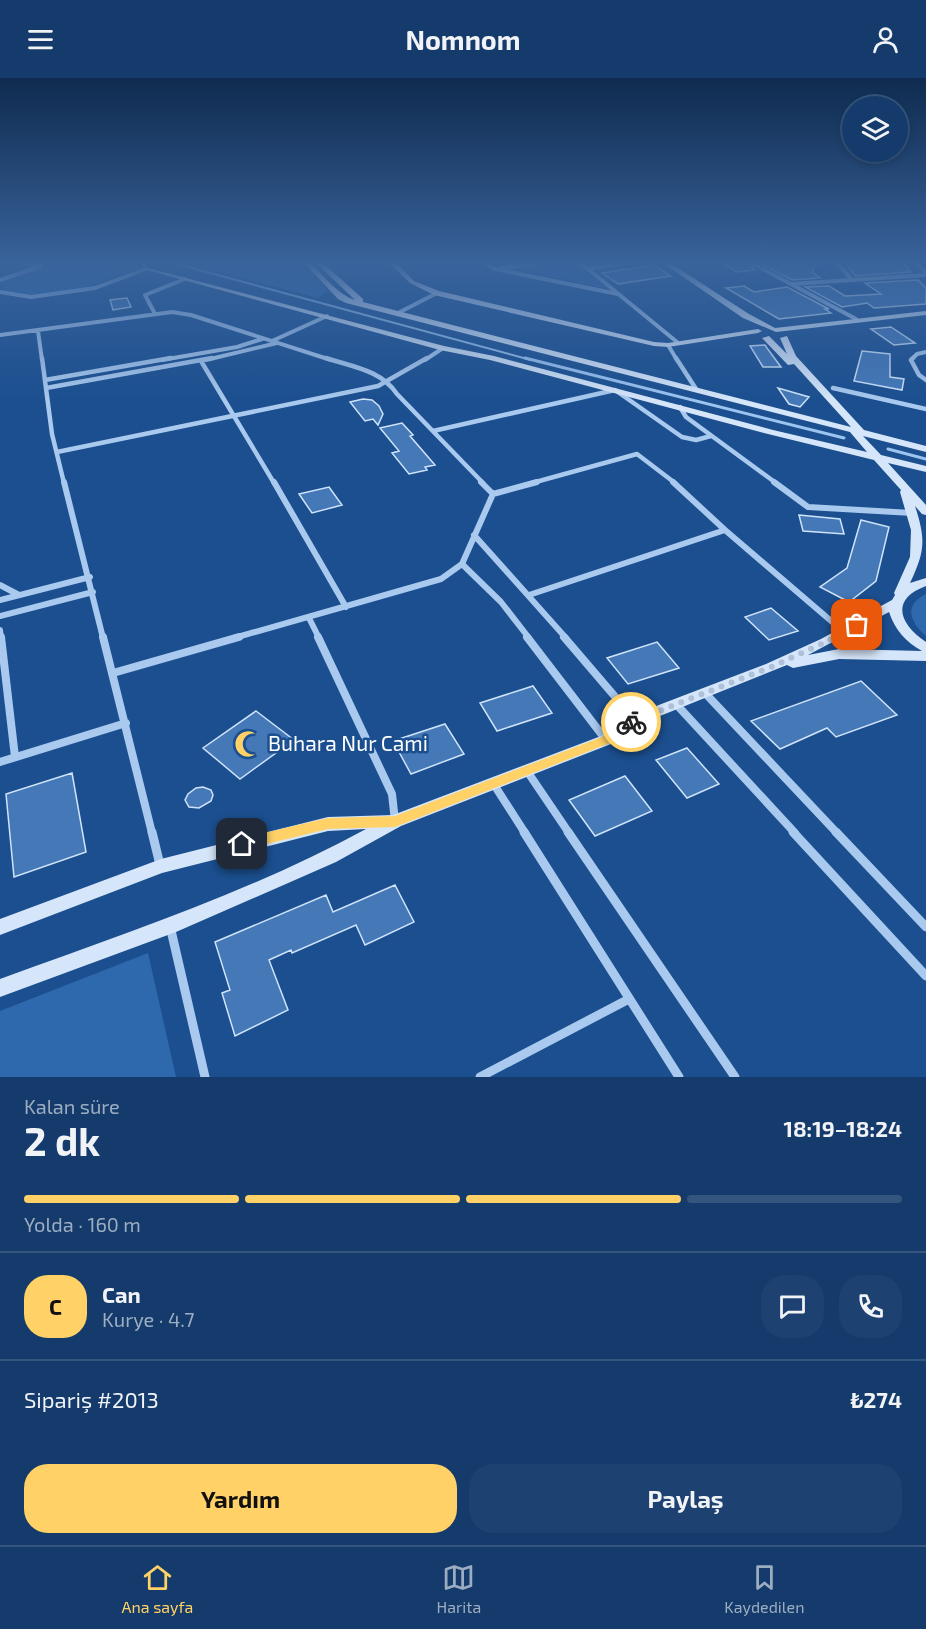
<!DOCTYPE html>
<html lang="tr">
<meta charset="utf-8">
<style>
:root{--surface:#143b6b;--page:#1d4271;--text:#f1f3f6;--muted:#9dadc1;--line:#33557e;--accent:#ffd166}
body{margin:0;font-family:"Exo 2",sans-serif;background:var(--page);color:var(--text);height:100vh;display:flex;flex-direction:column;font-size:22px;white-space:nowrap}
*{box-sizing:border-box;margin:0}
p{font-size:20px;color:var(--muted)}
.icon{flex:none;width:33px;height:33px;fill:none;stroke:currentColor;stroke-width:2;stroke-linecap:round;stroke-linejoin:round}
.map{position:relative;height:999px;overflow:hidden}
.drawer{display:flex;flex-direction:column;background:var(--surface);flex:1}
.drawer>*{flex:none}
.fabs{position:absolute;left:842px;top:18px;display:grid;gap:12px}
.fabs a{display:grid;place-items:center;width:66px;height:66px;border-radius:50%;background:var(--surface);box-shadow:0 3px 9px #0003,0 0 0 2px var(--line);font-size:30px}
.pin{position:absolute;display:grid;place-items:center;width:51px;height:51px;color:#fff;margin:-26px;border-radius:12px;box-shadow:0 3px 9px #0006}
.courier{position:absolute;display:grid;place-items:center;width:60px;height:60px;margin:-30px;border:4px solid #ffd166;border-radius:50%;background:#fff;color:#222;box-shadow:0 2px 8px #0007}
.headline em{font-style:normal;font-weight:700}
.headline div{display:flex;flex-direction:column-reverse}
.headline{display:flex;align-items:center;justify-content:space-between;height:102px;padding:0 24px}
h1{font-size:39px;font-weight:700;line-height:45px}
.bar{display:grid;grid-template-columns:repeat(4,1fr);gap:9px 6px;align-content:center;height:72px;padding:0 24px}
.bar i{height:8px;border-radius:4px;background:var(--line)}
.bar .selected{background:var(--accent)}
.bar p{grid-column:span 4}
.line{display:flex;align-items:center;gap:15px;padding:0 24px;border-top:2px solid var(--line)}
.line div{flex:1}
.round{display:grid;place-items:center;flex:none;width:63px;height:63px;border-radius:24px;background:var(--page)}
.action{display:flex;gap:12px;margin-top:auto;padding:12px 24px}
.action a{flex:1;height:69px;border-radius:24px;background:var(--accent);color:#111;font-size:24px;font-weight:700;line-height:69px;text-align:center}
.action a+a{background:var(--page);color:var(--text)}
header{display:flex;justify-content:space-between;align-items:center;height:78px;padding:0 24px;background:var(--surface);font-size:27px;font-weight:700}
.tab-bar{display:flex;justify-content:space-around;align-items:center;height:84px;border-top:2px solid var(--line);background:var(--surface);font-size:16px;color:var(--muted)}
.tab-bar a{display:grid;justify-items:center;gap:3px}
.tab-bar .selected{color:var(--accent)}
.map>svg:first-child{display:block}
.green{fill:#2e69ad}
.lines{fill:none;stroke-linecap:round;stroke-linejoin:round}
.stream-far1{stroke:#9cc4f0;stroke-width:2}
.stream{stroke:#9cc4f0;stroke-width:3}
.building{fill:#4478b7;stroke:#cfe3fa;stroke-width:1.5}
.street-far4{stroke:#a9c9ee;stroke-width:4}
.street-far3{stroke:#a9c9ee;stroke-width:4.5}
.street-far2{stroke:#a9c9ee;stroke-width:6}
.street-far1{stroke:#a9c9ee;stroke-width:8}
.street{stroke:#a9c9ee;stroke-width:9}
.secondary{fill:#d6e6fa;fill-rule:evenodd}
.route{fill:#ffd166}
.done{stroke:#afc1d8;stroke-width:6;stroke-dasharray:0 10.8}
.labels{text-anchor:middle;stroke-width:5;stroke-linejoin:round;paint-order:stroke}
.near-poi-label{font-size:21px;fill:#fff;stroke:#1b4f8f;text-anchor:start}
</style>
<header><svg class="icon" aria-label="menu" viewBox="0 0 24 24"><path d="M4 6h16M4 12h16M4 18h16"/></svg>Nomnom<svg class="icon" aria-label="person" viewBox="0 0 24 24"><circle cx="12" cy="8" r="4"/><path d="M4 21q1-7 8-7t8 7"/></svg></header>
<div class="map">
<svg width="926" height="999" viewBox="0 0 926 999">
<rect width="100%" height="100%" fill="#1b4f8f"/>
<!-- green -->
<path class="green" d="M28 183H56L91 189 138 186 139 190 87 209 31 217 2 212 0 204 56 184 42 187Z
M179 183H299L328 212 318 220Z
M571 184 608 211 513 191Z
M926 516V558C910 544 903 527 926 516Z
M148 875 176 999H0V933Z"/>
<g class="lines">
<!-- stream-far1 -->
<path class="stream-far1" d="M166 183 531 282"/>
<!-- stream -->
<path class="stream" d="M525 280 844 360
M888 371 926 381"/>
</g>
<!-- building -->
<path class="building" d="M739 183H744L755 192 737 194 722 185Z
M756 183H818L812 194 820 200 792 202Z
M885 183H902L911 194 855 198 845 184Z
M654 187 671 198 618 206 602 195Z
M918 202 926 210V226L874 230 867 225 842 229 805 209 829 208 845 218 881 216 865 205Z
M744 208 754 214 787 209 829 231H825L831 235 779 241 726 210Z
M127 220 131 229 113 232 110 222Z
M891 249 915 265 894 267 871 251Z
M765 267 767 270 781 289H763L750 268Z
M862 273 890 276V299L904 301 902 312 854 303Z
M778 310 809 319 800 329 789 326Z
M363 321 372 322 379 328 383 336 378 347 373 341 365 343 350 324Z
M402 345 413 357 410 358 435 387 425 389 427 392 409 396 392 375 399 373 380 350Z
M329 409 342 427 312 435 299 416Z
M799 437 840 441 844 456 803 453Z
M861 442 889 449 876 503 849 524 820 509 847 490Z
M771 530 798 553 769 562 745 539Z
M657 564 679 590 628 606 607 580Z
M861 603 897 637 836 659 827 650 780 671 751 643Z
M533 608 552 635 497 653 480 625Z
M256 633 294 662 240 701 203 670Z
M445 646 464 676 411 696 393 663Z
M687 670 719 706 687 720 656 682Z
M72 695 86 774 14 799 6 716Z
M625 698 652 733 595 758 569 722Z
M203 709 211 712 213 717 211 723 199 730 189 729 185 722 188 716 196 710Z
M395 807 414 844 365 867 356 847 292 875 291 872 269 882 288 932 235 958 222 915 230 912 215 864 326 817 333 834Z"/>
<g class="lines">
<!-- street-far4 -->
<path class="street-far4" d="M482 183 495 191 618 216
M573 183 588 191 677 264
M748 183 856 241
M836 183 852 202
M914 183 926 194
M501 190 561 183
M588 191 636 183
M0 202 41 188 22 183
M791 206 926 197
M0 214 31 219 95 210 146 191 143 183
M154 234 145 217 185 201
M398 235 437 215
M38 253 42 282
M0 257 172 234 191 237 331 282
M272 263 327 238
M668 267 677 282
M162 282 237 269 262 261
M206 282 277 265
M425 282 443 270
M911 282 917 276 926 274"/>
<!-- street-far3 -->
<path class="street-far3" d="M42 280 52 356 64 405
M326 280C353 289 381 292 397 316L483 405
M676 280 696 311
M913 280 911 282 919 297 926 302
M201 283 274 405
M45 302 171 280
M46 310 212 280
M833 310 926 331
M680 329 686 339 776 405
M433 353 615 312 682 359 696 362 711 358
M57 374 378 308 427 280
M532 405 637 376 675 405"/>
<!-- street-far2 -->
<path class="street-far2" d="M64 404 103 560
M274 404 346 529
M673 404 725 452 844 554
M774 404 808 429 912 435
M493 416 537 404
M474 457 566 560
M462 486 501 524 529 560
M0 507 19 517
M529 517 725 452
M0 522 90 499
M0 538 93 514
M309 540 319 560
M0 552 1 560
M234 560 441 501 462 486 493 416 481 404"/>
<!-- street-far1 -->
<path class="street-far1" d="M1 559 15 679
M103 559 152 755
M318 559 392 716 395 743
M527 559 606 662
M564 559 635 642
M113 595 239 559
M705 615 837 755
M676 626 795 755
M0 684 126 645
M527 693 569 755
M493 705 525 755"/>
<!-- street -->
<path class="street" d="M152 754 160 787
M524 754 679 999
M568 754 735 999
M793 754 926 898
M836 754 926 849
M170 848 205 999
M480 999 629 921"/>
<!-- secondary -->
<path class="secondary" d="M89 183H129L126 185H92Z
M302 183H309C322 196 337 216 355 222L314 183H321L363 221V224L851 349 794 286 788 287 762 260 769 258 787 276 780 260 787 258 796 278 864 352 926 368V374L863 358 881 377 926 388V394L888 385 926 427V437L922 436 915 428C926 462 925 473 910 505L926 500V508C890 521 899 546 926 564V583L839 581 793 590 787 587 640 646 611 666 401 748 336 784 176 854 0 919V901C124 856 250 814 366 751L328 753 162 795 0 857V841L161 781 328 739 393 737 601 658 630 638 766 586 821 561 892 522 895 517 894 515 910 479 911 452 900 414 901 412 874 382 768 356 490 282 440 272 143 191 148 190 444 268 494 278 773 352 867 374 850 354 346 225 338 221ZM889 534C895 552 906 564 922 573L839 571 808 577Z
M387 183H394L414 203 439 213 654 264 668 265 758 251 762 253 758 255 668 269 654 268 434 217 410 205Z
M660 183H667L749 236 775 250 926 233V237L776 254 743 240Z"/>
</g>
<!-- sky -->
<linearGradient id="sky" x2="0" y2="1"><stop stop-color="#0f2b4f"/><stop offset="0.57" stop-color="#39639b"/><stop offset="1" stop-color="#39639b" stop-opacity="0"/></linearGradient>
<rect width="926" height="323" fill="url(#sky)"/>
<!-- route -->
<path class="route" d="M631 640 636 641V647L610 665 395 749 328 751 242 772 237 770 235 766 237 762 242 760 328 740 395 738 602 659Z"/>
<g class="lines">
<!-- done -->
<path class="done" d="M631 644 771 589 826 564 857 547"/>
</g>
<!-- icons -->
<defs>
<symbol id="mosque-bare" viewBox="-9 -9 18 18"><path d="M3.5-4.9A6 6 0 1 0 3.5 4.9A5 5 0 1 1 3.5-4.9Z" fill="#ffd166" stroke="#1b4f8f" stroke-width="2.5" paint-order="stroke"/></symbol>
</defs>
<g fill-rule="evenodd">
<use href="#mosque-bare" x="229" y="647" width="38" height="38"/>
</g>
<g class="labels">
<!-- near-poi labels -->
<g class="near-poi-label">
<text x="268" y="673">Buhara Nur Cami</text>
</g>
</g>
</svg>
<div class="fabs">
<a><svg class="icon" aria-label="layers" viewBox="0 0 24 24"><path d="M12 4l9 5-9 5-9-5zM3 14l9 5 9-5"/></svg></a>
</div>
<div class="pin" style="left:857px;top:547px;background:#ea580c"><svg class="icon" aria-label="bag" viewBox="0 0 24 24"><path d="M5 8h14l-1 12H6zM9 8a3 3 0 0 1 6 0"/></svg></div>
<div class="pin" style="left:242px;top:766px;background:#1f2937"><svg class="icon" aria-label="home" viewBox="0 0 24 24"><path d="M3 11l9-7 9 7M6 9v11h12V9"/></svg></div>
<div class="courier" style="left:631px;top:644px"><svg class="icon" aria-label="bike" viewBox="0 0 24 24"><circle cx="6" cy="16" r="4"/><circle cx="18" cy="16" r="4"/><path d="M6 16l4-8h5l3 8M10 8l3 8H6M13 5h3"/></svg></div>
</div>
<section class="drawer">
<div class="headline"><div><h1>2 dk</h1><p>Kalan süre</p></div><em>18:19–18:24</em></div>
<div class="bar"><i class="selected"></i><i class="selected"></i><i class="selected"></i><i></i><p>Yolda · 160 m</p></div>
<div class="line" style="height:108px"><b class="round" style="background:var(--accent);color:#111">C</b><div><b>Can</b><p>Kurye · 4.7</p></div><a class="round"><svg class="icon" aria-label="chat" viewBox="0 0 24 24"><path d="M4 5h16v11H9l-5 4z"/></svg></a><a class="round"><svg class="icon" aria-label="phone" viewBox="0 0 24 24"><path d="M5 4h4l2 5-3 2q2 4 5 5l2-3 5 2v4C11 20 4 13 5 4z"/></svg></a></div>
<div class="line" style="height:78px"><div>Sipariş #2013</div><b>₺274</b></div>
<div class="action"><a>Yardım</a><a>Paylaş</a></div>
</section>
<nav class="tab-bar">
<a class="selected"><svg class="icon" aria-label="home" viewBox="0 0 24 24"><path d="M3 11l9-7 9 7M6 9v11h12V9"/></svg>Ana sayfa</a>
<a><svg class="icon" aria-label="map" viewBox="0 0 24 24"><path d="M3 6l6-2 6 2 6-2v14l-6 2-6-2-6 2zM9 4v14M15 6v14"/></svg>Harita</a>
<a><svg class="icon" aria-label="saved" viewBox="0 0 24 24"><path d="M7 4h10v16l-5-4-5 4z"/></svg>Kaydedilen</a>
</nav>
